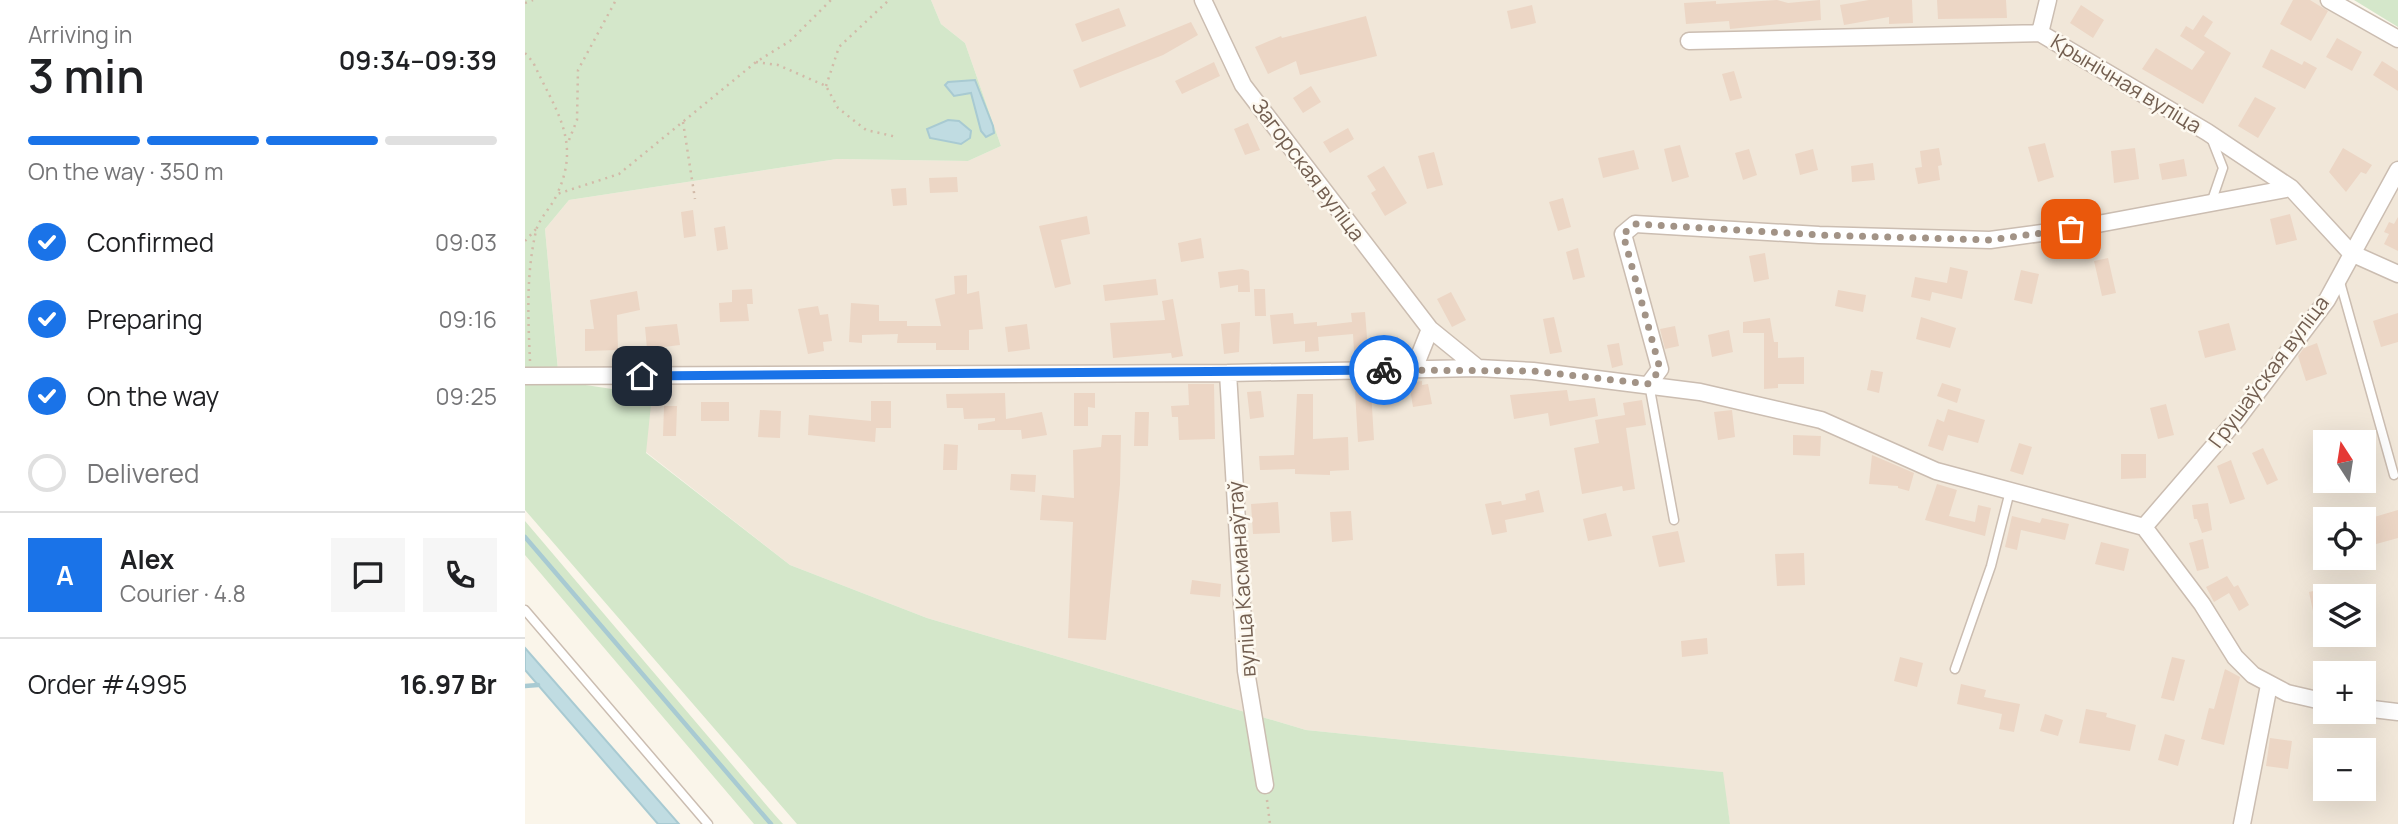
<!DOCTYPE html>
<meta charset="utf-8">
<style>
:root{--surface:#fff;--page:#f6f6f6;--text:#202124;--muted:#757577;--line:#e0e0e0;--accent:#1a73e8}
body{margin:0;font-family:Manrope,sans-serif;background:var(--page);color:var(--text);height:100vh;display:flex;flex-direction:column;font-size:26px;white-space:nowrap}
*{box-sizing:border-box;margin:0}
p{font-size:23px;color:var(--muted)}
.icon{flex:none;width:38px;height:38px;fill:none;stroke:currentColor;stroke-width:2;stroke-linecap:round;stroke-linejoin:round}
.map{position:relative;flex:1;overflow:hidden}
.panel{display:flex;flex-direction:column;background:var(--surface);width:525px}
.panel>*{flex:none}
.needle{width:46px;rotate:348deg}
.controls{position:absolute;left:1788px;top:430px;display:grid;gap:14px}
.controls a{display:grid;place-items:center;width:63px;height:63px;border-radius:0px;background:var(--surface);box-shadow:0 7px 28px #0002;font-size:35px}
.pin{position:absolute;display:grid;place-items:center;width:60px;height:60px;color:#fff;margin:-30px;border-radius:14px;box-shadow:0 4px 10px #0006}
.courier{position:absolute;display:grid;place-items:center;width:70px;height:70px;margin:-35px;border:5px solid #1a73e8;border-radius:50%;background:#fff;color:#222;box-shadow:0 2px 9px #0007}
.overview em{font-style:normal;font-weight:600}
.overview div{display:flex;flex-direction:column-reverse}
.overview{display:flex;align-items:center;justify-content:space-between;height:119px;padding:0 28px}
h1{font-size:46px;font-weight:600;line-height:52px}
.bar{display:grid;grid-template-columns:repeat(4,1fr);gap:10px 7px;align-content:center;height:84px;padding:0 28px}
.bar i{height:9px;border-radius:5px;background:var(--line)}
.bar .active{background:var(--accent)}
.bar p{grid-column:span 4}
.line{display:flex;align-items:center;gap:18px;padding:0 28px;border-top:2px solid var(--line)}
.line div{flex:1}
.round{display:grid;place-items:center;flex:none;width:74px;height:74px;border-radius:0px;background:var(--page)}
ol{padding:0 28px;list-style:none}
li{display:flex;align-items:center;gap:21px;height:77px}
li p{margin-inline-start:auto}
li .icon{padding:7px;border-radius:50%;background:var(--accent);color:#fff;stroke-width:4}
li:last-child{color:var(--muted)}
li i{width:38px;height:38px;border:4px solid var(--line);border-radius:50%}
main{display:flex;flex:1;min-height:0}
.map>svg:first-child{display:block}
.residential{fill:#f1e7d9;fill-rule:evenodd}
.green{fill:#d4e7ca}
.water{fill:#c0dce2;stroke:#a8cad2;stroke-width:2}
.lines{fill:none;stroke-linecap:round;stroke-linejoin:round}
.stream{stroke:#a8cad2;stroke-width:4.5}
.building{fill:#ecd6c5}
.service-casing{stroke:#cbbdb1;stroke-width:11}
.minor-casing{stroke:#cbbdb1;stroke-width:19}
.path{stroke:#d2baa8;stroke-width:2.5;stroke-dasharray:2 5;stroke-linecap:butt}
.service{stroke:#fff;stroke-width:8}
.minor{stroke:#fff;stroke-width:16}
.done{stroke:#a29386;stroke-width:7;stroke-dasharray:0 12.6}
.route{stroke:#1a73e8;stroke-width:9}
.labels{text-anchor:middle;stroke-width:5;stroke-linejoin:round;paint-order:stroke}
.street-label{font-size:21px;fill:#725e50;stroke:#fdf9f0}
</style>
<main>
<section class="panel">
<div class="overview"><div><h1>3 min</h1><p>Arriving in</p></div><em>09:34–09:39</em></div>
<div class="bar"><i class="active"></i><i class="active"></i><i class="active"></i><i></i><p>On the way · 350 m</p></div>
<ol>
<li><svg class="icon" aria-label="check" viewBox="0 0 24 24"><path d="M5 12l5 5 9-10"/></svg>Confirmed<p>09:03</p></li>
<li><svg class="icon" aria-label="check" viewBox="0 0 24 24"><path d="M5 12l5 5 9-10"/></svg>Preparing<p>09:16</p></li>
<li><svg class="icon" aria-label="check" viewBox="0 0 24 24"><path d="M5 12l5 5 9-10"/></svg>On the way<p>09:25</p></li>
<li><i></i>Delivered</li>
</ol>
<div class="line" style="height:126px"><b class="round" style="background:var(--accent);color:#fff">A</b><div><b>Alex</b><p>Courier · 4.8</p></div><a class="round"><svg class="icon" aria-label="chat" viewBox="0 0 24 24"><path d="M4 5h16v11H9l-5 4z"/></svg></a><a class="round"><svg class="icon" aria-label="phone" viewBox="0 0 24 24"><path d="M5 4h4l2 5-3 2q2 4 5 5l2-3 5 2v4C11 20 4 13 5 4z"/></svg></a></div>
<div class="line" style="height:91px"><div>Order #4995</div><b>16.97 Br</b></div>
</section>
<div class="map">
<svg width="1873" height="824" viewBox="0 0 1873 824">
<rect width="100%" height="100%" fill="#faf5ea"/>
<!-- residential -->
<path class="residential" d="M406 0H1799L1873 49V824H1205L1197 772 781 730 402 618 265 565 121 452 120 383 33 369 20 229 44 200 312 159 443 161 476 146 440 43 416 24ZM1801 443H1839V481H1801ZM1801 520H1839V558H1801ZM1801 597H1839V635H1801ZM1801 674H1839V712H1801ZM1801 751H1839V789H1801Z"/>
<!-- green -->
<path class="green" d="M0 0H406L416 24 440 43 476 146 443 161 312 159 44 200 20 229 34 381 127 395 121 453 265 565 402 618 781 730 1198 772 1205 824H272L0 510Z
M1829 0H1873V27Z
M0 521 249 814 258 824H229L0 555Z"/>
<!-- water -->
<path class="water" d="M450 80 468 126 469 133 461 137 456 131 446 93 429 96 420 85 423 82Z
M423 120 434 121 446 131 445 138 436 144 405 138 402 129Z
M0 648 154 824H133L0 670Z"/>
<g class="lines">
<!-- stream -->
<path class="stream" d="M0 537 246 824
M0 686 13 685"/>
</g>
<!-- building -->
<path class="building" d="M1252 0 1263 3 1295 0 1296 20 1205 29 1204 21 1161 24 1159 3 1191 1V4Z
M1344 0H1387L1388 23 1364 24V17L1319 25 1315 5Z
M1412 0H1481L1482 18 1413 19Z
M1768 0H1785L1803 11 1786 41 1755 24Z
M1007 5 1011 23 986 29 982 11Z
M1556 5 1579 20 1568 38 1545 23Z
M594 8 601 26 557 42 550 24Z
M1678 15 1688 22 1679 36 1706 53 1678 104 1617 69 1631 48 1667 70 1680 52 1655 36 1661 26 1668 30Z
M841 16 852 56 775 75 771 61 743 74 730 47 756 36 757 38Z
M666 22 673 35 638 55 555 88 548 70Z
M1812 38 1837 52 1827 71 1801 57Z
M1746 49 1777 65 1779 61 1792 68 1780 89 1737 67Z
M1857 61 1873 71V91L1848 75Z
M689 62 695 76 657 94 650 81Z
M1209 71 1217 98 1205 101 1197 74Z
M786 86 796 102 778 113 768 98Z
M1730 97 1751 108 1733 138 1713 126Z
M723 123 735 150 720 155 709 129Z
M823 128 829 139 805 153 798 142Z
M1520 143 1529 177 1513 182 1503 147Z
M1155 145 1164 177 1147 182 1139 149Z
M1414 148 1417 165 1413 166 1415 180 1393 184 1390 168 1397 167 1395 151Z
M1610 148 1614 179 1589 183 1586 151Z
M1818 148 1847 165 1841 174 1836 172 1821 192 1804 172Z
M1224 149 1232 175 1218 180 1210 153Z
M1288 149 1293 170 1275 175 1270 154Z
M1109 150 1114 169 1078 178 1073 158Z
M909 152 918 185 902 189 893 156Z
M1659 159 1662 176 1637 180 1634 164Z
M1348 163 1350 180 1327 182 1326 166Z
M859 166 882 203 860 216 846 193 851 190 842 176Z
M432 177 433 192 405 193 404 178Z
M381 188 382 205 368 206 366 189Z
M1038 198 1046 227 1033 231 1024 202Z
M168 210 171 236 159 238 156 212Z
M1765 214 1772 240 1751 245 1745 219Z
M562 216 565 234 536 240 546 284 530 288 514 226Z
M1873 217V251L1859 244 1864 234 1859 232 1864 222 1869 224Z
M200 226 203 249 192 251 189 228Z
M676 238 679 258 656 262 653 243Z
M1053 248 1060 277 1048 280 1041 252Z
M1240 253 1244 279 1229 282 1224 256Z
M1583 258 1591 293 1577 296 1569 261Z
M1425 267 1443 271 1437 299 1407 292 1405 301 1386 297 1390 277 1422 283Z
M717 269 724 271 725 292H713V285L695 288 693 272Z
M1496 270 1514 274 1507 304 1489 300Z
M442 275V294L454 291 458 329 444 330V350H411V343H372L373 334 337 335V343L324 342 326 303 354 305V321H382V326H416L410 299 430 294 429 276Z
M631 279 633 295 580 301 578 285Z
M227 289 228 304H222L224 321 195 322 194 303 207 302V290Z
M729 289H740L741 316H730Z
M1313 290 1341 295 1338 312 1310 306Z
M112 291 115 310 92 315 93 350 60 351V329H69L65 300Z
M926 292 941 320 927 327 912 299Z
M648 299 658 356 647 358 646 353 588 358 585 323 640 320 637 301Z
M293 306 295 315 303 314 307 341 298 342 299 351 283 354 273 309Z
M840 312 843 350 829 351 828 334 793 337 794 351 780 352V341L748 344 745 315 768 313 769 324 792 322V326L827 322 826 313Z
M1873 313V342L1856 347 1848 321Z
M1029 317 1037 352 1025 354 1018 319Z
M1396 317 1431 328 1425 348 1391 339Z
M1245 318 1249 342H1253V358L1279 357V384H1253V388L1239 389V333H1218V322Z
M715 322 714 352 699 354 696 324Z
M1704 323 1711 350 1680 358 1673 331Z
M152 324 155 345 122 349 120 327Z
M502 324 505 349 483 352 480 327Z
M1150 326 1154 346 1140 349 1135 329Z
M1204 330 1208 352 1187 357 1183 335Z
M1094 343 1098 365 1087 368 1082 345Z
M1792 343 1802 374 1781 381 1773 356 1779 348Z
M1346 370 1358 372 1354 393 1342 390Z
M897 381V385L903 384 907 404 888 407 884 383Z
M1417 383 1436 389 1432 403 1412 396Z
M663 384H689L690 439 654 440 653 417H647L646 406 664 405Z
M846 390 849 440 833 442 830 391Z
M1042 390 1044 401 1070 398 1073 416 1025 426 1023 413 989 419 985 395Z
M736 391 739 417 725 419 722 392Z
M480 393 481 419 517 412 522 435 497 439 496 430H453V424L470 421V418L439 419 438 408H422L421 394Z
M549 393H570V408L563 407V426H549Z
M772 394H788V439L823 437 824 470 805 471V475L770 474V469L735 470 734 456 769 455Z
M1117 400 1121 425 1101 428 1110 489 1098 491 1097 486 1057 494 1049 448 1074 443 1070 420 1100 415 1098 403Z
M346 401H366V428H351L350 442 283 435 284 415 346 421Z
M176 402H204V421H176Z
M1641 404 1649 435 1633 439 1625 408Z
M139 406H152L151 436H138Z
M1423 409 1460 420 1453 443 1423 435 1418 451 1403 446 1412 419 1419 422Z
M235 410 256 411 255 438 233 437Z
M1207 410 1210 437 1193 440 1189 412Z
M610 412H624L623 446H609Z
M577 435H596L595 484 581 640 543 638 548 522 515 520 517 495 549 498 548 450 576 447Z
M1268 435 1296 436 1295 456 1268 455Z
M1494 443 1507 447 1498 475 1485 471Z
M419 444 433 445 432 470H418Z
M1738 448 1753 480 1742 485 1727 453Z
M1596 454H1621V478L1596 479Z
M1347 455 1389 473 1384 491 1373 488V486L1344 484Z
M1706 460 1720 499 1705 504 1692 466Z
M486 474 511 475 510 492 485 490Z
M1412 484 1432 490 1424 516 1450 522 1453 505 1466 508 1460 536 1400 520Z
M1014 490 1019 512 980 520 982 532 967 535 960 504 976 501 977 505 1001 500 1000 494Z
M753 502 755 533 728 534 726 504Z
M1683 503 1687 530 1677 533 1672 519H1669L1667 505Z
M1873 510V538L1844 546 1839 520Z
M826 511 828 540 807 542 805 512Z
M1081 513 1087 536 1063 541 1058 519Z
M1487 516 1515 523 1517 518 1544 524 1540 540 1496 530 1492 550 1480 547Z
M1153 531 1160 562 1134 567 1127 536Z
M1678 539 1684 568 1672 571 1664 543Z
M1576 542 1604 549 1599 571 1570 564Z
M1279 553 1280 585 1252 586 1250 554Z
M1702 576 1709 587 1713 585 1724 605 1714 611 1704 593 1689 602 1681 587Z
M667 580 696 584 695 597 665 594Z
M1801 588V608L1788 611 1784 592Z
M1182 638 1183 654 1157 657 1156 641Z
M1375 657 1398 663 1392 687 1369 681Z
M1647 657 1660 660 1649 701 1636 698Z
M1700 669 1715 677 1699 745 1676 739 1684 708 1689 709Z
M1436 684 1461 690 1459 697 1495 704 1489 732 1474 729 1477 714 1432 704Z
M1561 709 1582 713 1581 717 1611 725 1605 751 1554 743Z
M1520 714 1538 720 1533 736 1515 731Z
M1640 734 1660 740 1653 766 1633 760Z
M1745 738 1767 741 1763 769 1741 766Z"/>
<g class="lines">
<defs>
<path id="service" d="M1686 203 1698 168 1687 140
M1815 282 1869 475
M1124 384 1149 520
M0 610 183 824
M1430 669 1466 566 1485 491"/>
<path id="minor" d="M678 0 718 85 905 329 953 368
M1804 0 1873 39
M1515 33 1523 0
M1164 41 1515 33 1682 132 1766 188 1826 253 1873 274
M889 369 905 329
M703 373 721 671 740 785
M0 376 703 373 953 368 1008 371 1175 392 1296 420 1411 471 1619 527 1677 604 1710 657 1728 675 1762 693 1801 702
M1124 384 1135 369 1098 234 1110 224 1294 235 1465 240 1546 229 1766 188
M1619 527 1713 418 1802 300 1873 170
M1839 708 1873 712
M1717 824 1744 685"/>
</defs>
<!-- service casing -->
<use href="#service" class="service-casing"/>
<!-- minor casing -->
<use href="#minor" class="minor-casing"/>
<!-- path -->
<path class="path" d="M0 3 8 0
M0 53 8 62C30 110 57 141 32 194
M231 62 253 65 301 86 313 108 341 130 372 137
M301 86 314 47 364 0
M158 122 170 199
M44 140 52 120 53 70 91 0
M0 241 12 228
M5 361C3 317 1 274 11 231 14 218 27 207 32 194L94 174 231 62 265 41 306 0
M742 800 745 824"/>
<!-- service -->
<use href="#service" class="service"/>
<!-- minor -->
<use href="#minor" class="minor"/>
</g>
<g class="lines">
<!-- done -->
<path class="done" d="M859 370 1008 371 1124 384 1135 369 1098 234 1110 224 1294 235 1465 240 1546 229"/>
<!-- route -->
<path class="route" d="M117 376 859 370"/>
</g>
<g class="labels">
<!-- street labels -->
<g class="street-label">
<text transform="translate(1601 84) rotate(31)" y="7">Крынічная вуліца</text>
<text transform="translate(783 170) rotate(53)" y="7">Загорская вуліца</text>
<text transform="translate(1744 372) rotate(-53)" y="7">Грушаўская вуліца</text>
<text transform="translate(717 579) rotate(-94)" y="7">вуліца Касманаўтаў</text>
</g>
</g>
</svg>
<div class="controls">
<a><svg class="needle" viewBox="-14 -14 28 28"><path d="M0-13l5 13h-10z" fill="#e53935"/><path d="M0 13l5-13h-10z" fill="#757577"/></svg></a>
<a><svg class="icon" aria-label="locate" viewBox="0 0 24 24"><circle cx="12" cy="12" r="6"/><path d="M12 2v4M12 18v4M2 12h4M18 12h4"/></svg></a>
<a><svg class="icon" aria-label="layers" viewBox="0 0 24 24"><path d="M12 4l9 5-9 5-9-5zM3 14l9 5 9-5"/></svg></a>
<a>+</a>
<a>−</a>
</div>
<div class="pin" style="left:1546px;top:229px;background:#ea580c"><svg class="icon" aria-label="bag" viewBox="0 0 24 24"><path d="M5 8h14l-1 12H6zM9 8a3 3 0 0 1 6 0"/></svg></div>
<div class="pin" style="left:117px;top:376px;background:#1f2937"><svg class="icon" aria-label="home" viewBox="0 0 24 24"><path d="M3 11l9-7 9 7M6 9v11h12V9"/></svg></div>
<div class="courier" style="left:859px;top:370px"><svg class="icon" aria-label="bike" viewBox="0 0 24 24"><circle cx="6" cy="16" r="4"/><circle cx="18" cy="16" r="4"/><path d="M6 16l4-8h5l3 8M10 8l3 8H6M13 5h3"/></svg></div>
</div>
</main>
